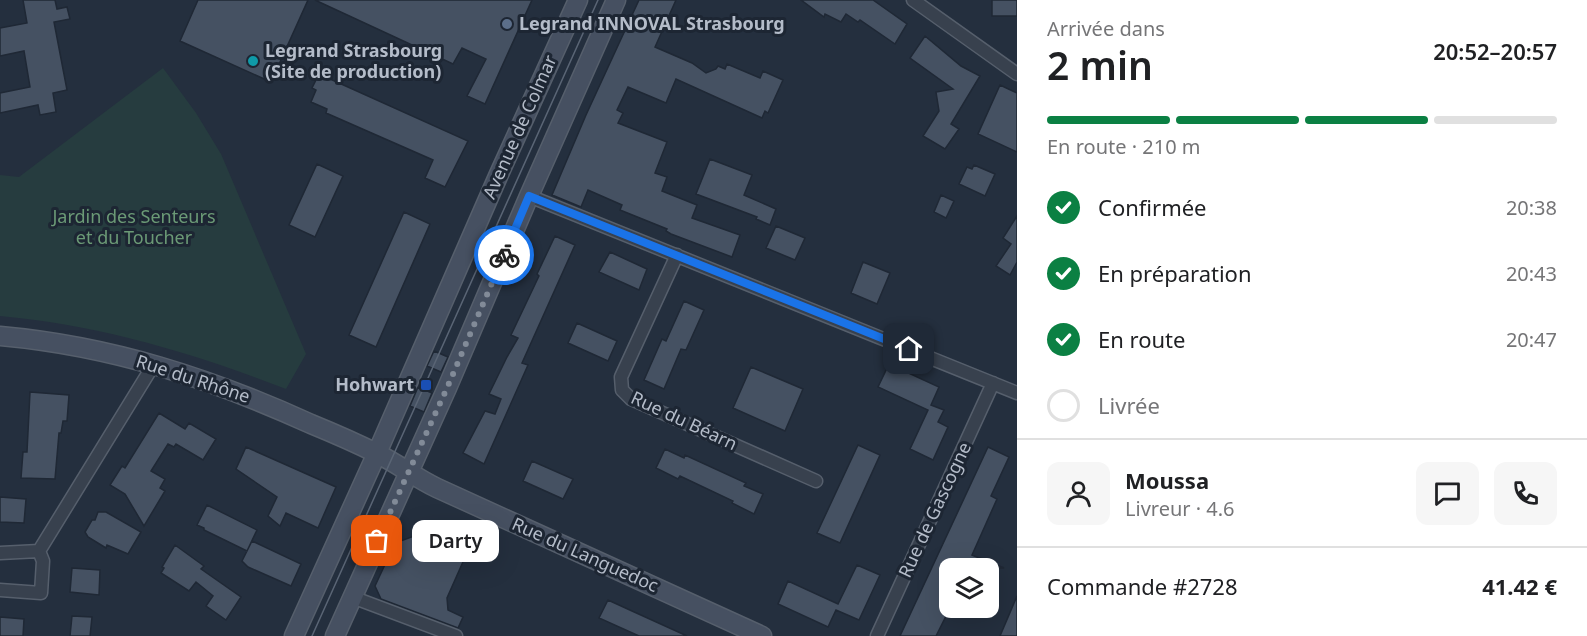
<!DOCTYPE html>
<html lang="fr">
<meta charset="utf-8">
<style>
:root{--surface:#fff;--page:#f6f6f6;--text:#202124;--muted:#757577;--line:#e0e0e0;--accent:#0b8043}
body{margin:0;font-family:"Noto Sans",sans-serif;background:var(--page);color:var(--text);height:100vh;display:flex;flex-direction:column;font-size:22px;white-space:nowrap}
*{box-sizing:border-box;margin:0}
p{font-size:20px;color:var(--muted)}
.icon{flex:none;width:33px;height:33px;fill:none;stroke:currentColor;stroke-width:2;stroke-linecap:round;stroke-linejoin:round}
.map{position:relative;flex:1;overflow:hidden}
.sheet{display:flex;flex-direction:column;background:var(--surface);width:570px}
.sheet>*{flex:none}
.fabs{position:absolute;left:939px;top:558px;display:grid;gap:12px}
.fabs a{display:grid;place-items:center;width:60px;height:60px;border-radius:12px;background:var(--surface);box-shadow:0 6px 24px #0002;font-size:30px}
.pin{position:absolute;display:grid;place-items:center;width:51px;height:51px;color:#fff;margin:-26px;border-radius:12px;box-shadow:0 3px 9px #0006}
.courier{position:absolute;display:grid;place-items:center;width:60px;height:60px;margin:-30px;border:4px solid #1a73e8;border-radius:50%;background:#fff;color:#222;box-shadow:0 2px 8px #0007}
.bubble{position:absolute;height:42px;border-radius:12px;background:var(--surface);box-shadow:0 6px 24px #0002;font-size:20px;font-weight:600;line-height:42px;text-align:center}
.summary em{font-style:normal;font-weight:600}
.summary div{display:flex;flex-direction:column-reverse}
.summary{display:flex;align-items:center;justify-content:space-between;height:102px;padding:0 30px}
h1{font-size:39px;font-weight:600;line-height:45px}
.bar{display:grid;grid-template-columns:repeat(4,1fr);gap:9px 6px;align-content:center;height:72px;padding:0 30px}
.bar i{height:8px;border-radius:4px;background:var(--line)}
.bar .current{background:var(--accent)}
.bar p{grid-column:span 4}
.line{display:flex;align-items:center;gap:15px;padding:0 30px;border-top:2px solid var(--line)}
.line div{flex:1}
.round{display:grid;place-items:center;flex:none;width:63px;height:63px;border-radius:12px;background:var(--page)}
ol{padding:0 30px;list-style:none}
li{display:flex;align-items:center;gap:18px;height:66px}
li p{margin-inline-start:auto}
li .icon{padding:6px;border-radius:50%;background:var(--accent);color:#fff;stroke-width:4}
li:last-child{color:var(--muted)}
li i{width:33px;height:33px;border:3px solid var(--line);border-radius:50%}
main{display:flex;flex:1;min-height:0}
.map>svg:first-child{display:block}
.green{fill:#263c3f}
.building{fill:#455162;stroke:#1f2835;stroke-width:1.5}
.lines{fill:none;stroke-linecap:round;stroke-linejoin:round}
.street-casing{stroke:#565f6c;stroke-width:15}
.secondary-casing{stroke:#565f6c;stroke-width:21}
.street{stroke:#38414e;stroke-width:12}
.secondary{stroke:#465061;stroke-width:18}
.tram{stroke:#5a6575;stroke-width:1.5}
.done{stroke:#828b98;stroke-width:6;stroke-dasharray:0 10.8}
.route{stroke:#1a73e8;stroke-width:8}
.service-dot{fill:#5c6f8a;stroke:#1d2633;stroke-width:2}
.culture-dot{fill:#0f9aa8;stroke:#1d2633;stroke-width:2}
.transit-dot{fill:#1a4fb4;stroke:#1d2633;stroke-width:2}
.labels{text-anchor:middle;stroke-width:6;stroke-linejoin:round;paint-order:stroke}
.poi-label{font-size:18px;font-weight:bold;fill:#b4bcc9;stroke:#1d2633;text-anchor:start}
.street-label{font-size:18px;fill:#b4bcc9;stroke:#1d2633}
.park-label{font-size:18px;fill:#6b9a76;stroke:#1d2633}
</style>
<main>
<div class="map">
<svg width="1017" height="636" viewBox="0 0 1017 636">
<rect width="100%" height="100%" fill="#242f3e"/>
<!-- green -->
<path class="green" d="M163 68 196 113 221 154 306 354 286 389C193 353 100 325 0 316V175L19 177Z"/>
<!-- building -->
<path class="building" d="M23 0H55L57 9 67 7 70 19 54 22 67 90 53 93 56 112 40 115 38 105 0 113V93L30 87 24 51 0 56V28L27 23Z
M198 0H308L271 82 180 41Z
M315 0H532L485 104 467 96 486 59 462 48 453 64Z
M639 0H676L655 47 692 63 706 73 716 69 718 66 725 69 727 64 760 78 763 71 783 80 768 113 765 111 762 118 676 79 666 103 628 87 617 110 623 113 618 123 667 142 655 173 667 177 662 191 697 205 692 218 740 235 732 257 671 234 666 231 667 229 620 210 622 205 588 190 581 207 552 195 586 115Z
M801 0H873L907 24 895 44 860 20 858 22 846 14 841 22 825 14 824 17Z
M992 0H1017V16H992Z
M925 36 961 66 980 76 951 124 959 129 945 149 923 136 939 111 936 92 953 89 910 58Z
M319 74 468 141 445 187 425 178 433 160 326 113 327 109 311 102 316 90 312 88Z
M1000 85 1017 93V152L978 134Z
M710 159 752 175 744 195 776 209 770 225 756 219 757 217 696 194Z
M317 164 343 176 315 237 289 225Z
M974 165 995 174 985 196 959 184 967 167 972 169Z
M941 195 954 201 946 218 934 212Z
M404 212 430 224 376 347 349 335Z
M1017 216V262L1010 275 996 266 1011 244 1003 238Z
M776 226 805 238 795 260 766 248Z
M555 236 575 245 522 363 528 365 484 464 463 453 485 411 495 414 501 399 489 394 507 357 518 338 511 335 539 276 537 274Z
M610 252 647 269 639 290 599 272Z
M863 262 890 273 877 304 851 293Z
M684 301 704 310 686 350 681 349 664 389 644 380 662 339 666 341Z
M577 323 617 341 608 361 568 343Z
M434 351 448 357 441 372 427 366Z
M889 364 939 387 931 405 944 410 938 422 948 427 933 460 910 449 928 410 878 387Z
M751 367 803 389 785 431 733 408Z
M418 387 432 393 424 412 410 406Z
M30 392 69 395 67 421H63L61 433H59L55 479 21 478 23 452H27Z
M159 413 185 429 189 423 216 439 203 460 176 444 174 447 168 444 151 471 165 479 160 488 165 491 144 526 125 494 110 485 122 466 125 468Z
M858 445 880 455 840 543 817 533Z
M246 447 336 487 318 528 286 513 280 526 268 516 277 497 236 469Z
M988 447 1009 457 991 496 997 499 972 555 1004 568H950V608L936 636H900Z
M665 449 684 458 685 455 746 483 744 486 763 494 754 514 732 503 733 501 680 476 678 479 656 468Z
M532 461 573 479 563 499 523 481Z
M0 497 26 499 24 523 0 522Z
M207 505 257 530 247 551 204 530V528L197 525Z
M98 512H106L141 532 128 554 107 545 106 548 88 537 85 532 92 520H95Z
M444 525 474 537 447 598 448 610 463 617 458 628 381 599 375 586 395 543Z
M252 541 301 564 291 586 248 567 242 561Z
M175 545 204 566 201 569 241 597 226 620 206 606 213 596 196 582 189 591 161 573 164 568 162 567Z
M857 565 880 575 859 620 836 610 828 627 778 604 788 581 838 604Z
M72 568 100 570 99 595 70 592Z
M1017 596V636H1000Z
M608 600 632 611 687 636H639L599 618Z
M72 616 92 617 90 636H70Z
M0 617 24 619 23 636H0Z"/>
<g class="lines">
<defs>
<path id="street" d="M913 0 1017 74
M529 196 1017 393
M677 255 621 377 622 390 631 399 816 481
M0 553 39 551 154 364
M0 590 41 593 43 561 39 551
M352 597 456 636
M877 636 993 383"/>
<path id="secondary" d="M0 336C111 346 210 378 311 424 333 433 356 443 378 454 398 464 416 478 437 488L762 636
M294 636 377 453 499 174 578 0
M335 636 447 388 529 196 616 0"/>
</defs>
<!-- street casing -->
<use href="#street" class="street-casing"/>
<!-- secondary casing -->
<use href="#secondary" class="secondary-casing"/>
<!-- street -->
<use href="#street" class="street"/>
<!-- secondary -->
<use href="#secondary" class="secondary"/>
<!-- tram -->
<path class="tram" d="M312 636 598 0"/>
</g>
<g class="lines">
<!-- done -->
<path class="done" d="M377 541 447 388 504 255"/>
<!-- route -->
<path class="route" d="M504 255 529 196 909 349"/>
</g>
<!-- markers -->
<circle class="service-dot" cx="507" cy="24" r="6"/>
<circle class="culture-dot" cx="253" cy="61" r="6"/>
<rect class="transit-dot" x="420" y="379" width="12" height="12" rx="3"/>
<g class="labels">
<!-- poi labels -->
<g class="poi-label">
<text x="519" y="30">Legrand INNOVAL Strasbourg</text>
<text x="265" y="57">Legrand Strasbourg<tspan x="265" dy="21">(Site de production)</tspan></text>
<text x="414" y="391" text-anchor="end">Hohwart</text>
</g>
<!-- street labels -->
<g class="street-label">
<text transform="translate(520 127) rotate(-66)" y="6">Avenue de Colmar</text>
<text transform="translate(193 379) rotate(18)" y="6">Rue du Rhône</text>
<text transform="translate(684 421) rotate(25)" y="6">Rue du Béarn</text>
<text transform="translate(935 510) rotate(-65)" y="6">Rue de Gascogne</text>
<text transform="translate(585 555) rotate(24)" y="6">Rue du Languedoc</text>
</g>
<!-- park labels -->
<g class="park-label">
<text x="134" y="223">Jardin des Senteurs<tspan x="134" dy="21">et du Toucher</tspan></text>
</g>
</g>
</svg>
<div class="fabs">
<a><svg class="icon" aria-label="layers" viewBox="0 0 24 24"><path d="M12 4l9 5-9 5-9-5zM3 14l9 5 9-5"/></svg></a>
</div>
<div class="pin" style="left:377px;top:541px;background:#ea580c"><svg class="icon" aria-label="bag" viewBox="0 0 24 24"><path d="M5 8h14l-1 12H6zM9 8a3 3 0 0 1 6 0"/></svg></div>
<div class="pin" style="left:909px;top:349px;background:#1f2937"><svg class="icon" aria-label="home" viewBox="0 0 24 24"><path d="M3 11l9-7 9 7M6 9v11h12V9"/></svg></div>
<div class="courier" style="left:504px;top:255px"><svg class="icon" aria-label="bike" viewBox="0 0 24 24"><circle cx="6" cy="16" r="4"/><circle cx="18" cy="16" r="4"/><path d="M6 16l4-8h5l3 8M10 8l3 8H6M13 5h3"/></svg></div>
<div class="bubble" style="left:412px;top:520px;width:87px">Darty</div>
</div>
<section class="sheet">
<div class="summary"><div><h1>2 min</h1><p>Arrivée dans</p></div><em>20:52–20:57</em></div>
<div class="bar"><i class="current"></i><i class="current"></i><i class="current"></i><i></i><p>En route · 210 m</p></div>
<ol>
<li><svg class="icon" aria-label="check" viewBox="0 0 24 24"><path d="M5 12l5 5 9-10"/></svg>Confirmée<p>20:38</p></li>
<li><svg class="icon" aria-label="check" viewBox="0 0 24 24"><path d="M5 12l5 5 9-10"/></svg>En préparation<p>20:43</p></li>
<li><svg class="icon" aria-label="check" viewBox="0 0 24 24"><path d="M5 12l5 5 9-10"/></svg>En route<p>20:47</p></li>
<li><i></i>Livrée</li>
</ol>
<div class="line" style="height:108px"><a class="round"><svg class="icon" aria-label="person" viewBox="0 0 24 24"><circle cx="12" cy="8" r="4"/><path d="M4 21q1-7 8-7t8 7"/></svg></a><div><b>Moussa</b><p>Livreur · 4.6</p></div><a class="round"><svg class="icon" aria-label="chat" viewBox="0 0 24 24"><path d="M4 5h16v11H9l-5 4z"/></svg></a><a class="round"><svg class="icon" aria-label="phone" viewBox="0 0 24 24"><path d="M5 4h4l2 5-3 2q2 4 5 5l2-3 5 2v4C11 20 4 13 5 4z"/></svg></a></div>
<div class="line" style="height:78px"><div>Commande #2728</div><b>41.42 €</b></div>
</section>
</main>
